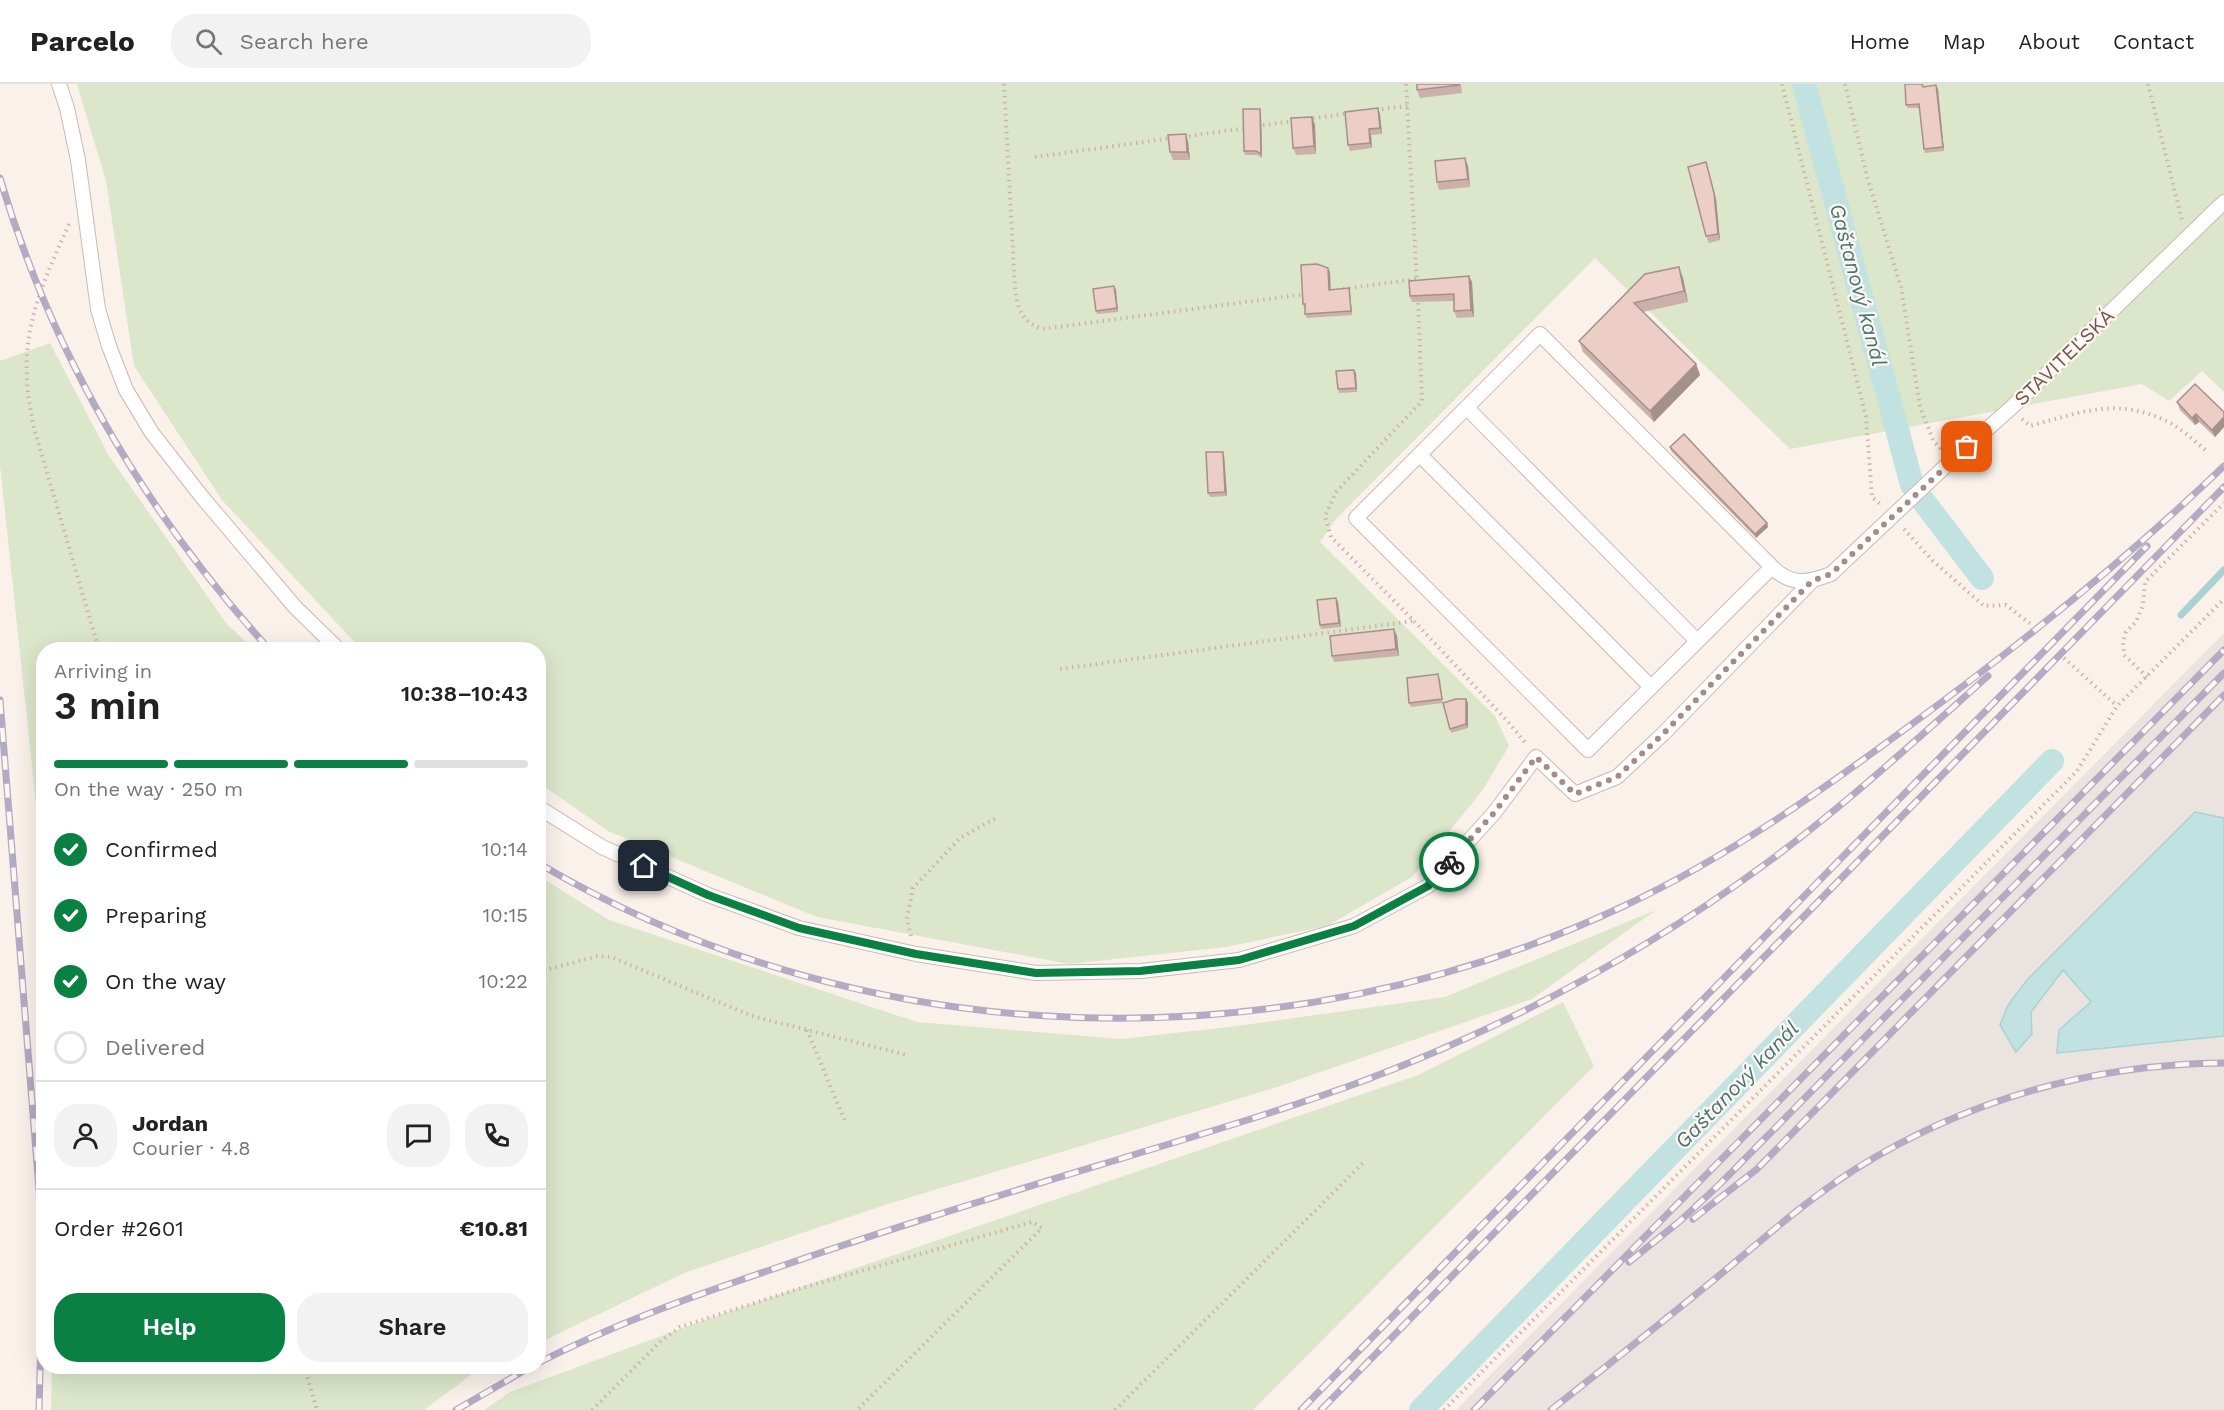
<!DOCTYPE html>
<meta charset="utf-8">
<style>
:root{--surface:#fff;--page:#f2f2f2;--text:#222;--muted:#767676;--line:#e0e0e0;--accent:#0b8043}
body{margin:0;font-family:"Work Sans",sans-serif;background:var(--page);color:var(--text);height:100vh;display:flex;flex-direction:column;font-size:22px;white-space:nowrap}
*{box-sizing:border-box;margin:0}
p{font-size:20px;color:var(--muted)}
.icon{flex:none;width:33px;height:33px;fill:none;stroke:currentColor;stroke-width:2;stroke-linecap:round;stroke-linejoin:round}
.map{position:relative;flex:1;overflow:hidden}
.details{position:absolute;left:36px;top:558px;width:510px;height:732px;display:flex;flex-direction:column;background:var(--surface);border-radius:24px;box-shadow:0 6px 24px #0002}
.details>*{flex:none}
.pin{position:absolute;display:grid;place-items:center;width:51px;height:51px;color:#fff;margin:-26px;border-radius:12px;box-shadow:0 3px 9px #0006}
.courier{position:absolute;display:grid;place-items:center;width:60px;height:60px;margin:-30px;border:4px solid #0b8043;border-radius:50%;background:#fff;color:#222;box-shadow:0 2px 8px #0007}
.headline em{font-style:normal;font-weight:600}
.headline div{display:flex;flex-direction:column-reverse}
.headline{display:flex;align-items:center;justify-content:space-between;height:102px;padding:0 18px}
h1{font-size:39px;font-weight:600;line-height:45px}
.bar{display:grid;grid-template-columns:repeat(4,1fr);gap:9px 6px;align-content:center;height:72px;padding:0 18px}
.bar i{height:8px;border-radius:4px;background:var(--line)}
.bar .selected{background:var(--accent)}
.bar p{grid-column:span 4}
.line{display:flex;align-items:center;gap:15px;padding:0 18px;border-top:2px solid var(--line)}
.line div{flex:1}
.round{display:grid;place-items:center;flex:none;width:63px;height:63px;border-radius:24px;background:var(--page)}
ol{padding:0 18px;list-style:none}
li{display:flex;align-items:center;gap:18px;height:66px}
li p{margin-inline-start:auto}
li .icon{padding:6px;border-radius:50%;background:var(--accent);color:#fff;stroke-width:4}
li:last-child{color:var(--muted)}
li i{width:33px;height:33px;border:3px solid var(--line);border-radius:50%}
.action{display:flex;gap:12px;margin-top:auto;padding:12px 18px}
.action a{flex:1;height:69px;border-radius:24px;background:var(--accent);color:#fff;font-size:24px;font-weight:600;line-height:69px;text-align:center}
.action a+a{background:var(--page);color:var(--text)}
header{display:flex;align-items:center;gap:36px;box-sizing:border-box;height:84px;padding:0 30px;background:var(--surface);border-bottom:2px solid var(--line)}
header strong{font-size:28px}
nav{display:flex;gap:33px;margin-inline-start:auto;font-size:21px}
.search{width:420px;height:54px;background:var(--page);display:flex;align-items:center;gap:15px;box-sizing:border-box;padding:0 21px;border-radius:24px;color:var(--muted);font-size:22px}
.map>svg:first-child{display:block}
.industrial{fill:#eae3e0}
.green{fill:#dbe6cb}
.water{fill:#c1e2e1;stroke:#a9d2d1;stroke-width:1.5}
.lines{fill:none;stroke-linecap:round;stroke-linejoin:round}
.stream{stroke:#a9d2d1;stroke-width:7}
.canal{stroke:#c1e2e1;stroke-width:24}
.lane-casing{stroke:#cbb9b2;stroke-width:16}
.path{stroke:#d1b1a9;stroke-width:4;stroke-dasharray:1.5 4.5;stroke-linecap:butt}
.lane{stroke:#fff;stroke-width:14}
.rail-casing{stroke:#b3aac3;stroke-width:7}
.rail{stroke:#fdf6f1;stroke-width:4.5;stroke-dasharray:14;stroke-linecap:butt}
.wall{fill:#cbb1aa}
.shaded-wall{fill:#a5908b}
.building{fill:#eccec6;stroke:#a5908b;stroke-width:1.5}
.done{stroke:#a28d87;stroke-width:6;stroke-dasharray:0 10.8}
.route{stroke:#0b8043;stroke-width:8}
.labels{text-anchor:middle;stroke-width:4.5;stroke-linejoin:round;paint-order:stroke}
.street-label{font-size:20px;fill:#725751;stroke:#fdf6f1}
.water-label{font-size:21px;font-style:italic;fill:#467574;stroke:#fdf6f1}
</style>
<header>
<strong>Parcelo</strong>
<div class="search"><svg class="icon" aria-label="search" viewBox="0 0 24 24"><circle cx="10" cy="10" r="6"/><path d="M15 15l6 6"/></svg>Search here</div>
<nav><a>Home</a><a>Map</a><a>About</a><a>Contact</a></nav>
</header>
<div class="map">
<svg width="2224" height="1326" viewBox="0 0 2224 1326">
<rect width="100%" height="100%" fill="#faf1eb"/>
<!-- industrial -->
<path class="industrial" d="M2224 549V1326H1456Z"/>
<!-- green -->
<path class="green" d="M77 0H2224V308L2202 287 2169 317 2142 300 1790 365 1595 174 1336 435 1320 458 1495 632 1509 662 1482 707 1412 793 1327 842 1226 863 1069 880 817 833 608 747 539 699 538 566 361 565 222 416 134 282 106 97Z
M50 259 109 372 226 539 253 565 44 566 43 831 39 748 0 381V277Z
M539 792 609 836 917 938 1121 955 1237 942 1445 913 1656 826 1532 915 1277 1003 891 1119 684 1189 539 1259Z
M1563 918 1594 982 1253 1326H484L510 1308 699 1238 1418 991Z
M52 1283V1282L488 1283 472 1290 424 1326H51Z"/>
<!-- water -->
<path class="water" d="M2195 728 2224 734V952L2057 969 2059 946 2091 918 2063 886 2031 928 2032 950 2016 968 2000 941 2008 921 2027 896Z"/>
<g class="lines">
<!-- stream -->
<path class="stream" d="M2181 531 2224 486"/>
<!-- canal -->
<path class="canal" d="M1804 0 1912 401
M1924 418 1982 494
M1421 1326 2052 677"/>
<defs>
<path id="lane" d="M59 0 67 24 78 76 98 225 109 262 126 306 152 349 202 413 295 523 339 566
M1467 324 1697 557
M1420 371 1651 603
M1772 483 1588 666 1356 434 1540 250 1772 483C1791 502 1808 499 1831 490L1952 376 2011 324 2224 118
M538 723 602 763 708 811 799 844 916 870 1036 889 1141 887 1239 876 1354 842 1428 802 1494 729 1536 673 1575 710 1617 693 1663 650 1812 497"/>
</defs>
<!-- lane casing -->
<use href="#lane" class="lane-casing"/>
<!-- path -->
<path class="path" d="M1004 0 1015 206C1019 227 1020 236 1042 245L1306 210
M1406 0 1417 200
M1782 0 1866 333 1872 413 1880 420
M1845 0 1868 96 1901 203 1920 323 1934 358 1941 365
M2148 0 2182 136
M1376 26 1408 22
M1307 35 1350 29
M1257 42 1294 37
M1183 53 1246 44
M1035 73 1172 54
M69 140C35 216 15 259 34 344L99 566
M1343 205 1417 195
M1418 213 1422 317 1336 408 1325 432 1331 453 1414 537 1509 639 1527 661
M2022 335 2030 342C2082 328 2119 312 2170 339 2184 346 2196 359 2208 368
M1904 445 1933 477 1984 522 2006 521 2032 541
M2064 574 2117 622
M1060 585 1413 537
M2147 593 2124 571 2123 558 2126 548 2136 538 2143 521 2145 498 2224 419
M911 852 907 835 913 804 960 754 996 734
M538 888 598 872 611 873 752 932 907 971
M807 946 846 1040
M304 1282 317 1326
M592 1326 661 1257 680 1243 795 1206 1032 1138 1042 1144 857 1326
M1115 1326 1364 1078
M1444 1326 2077 687 2117 622 2224 515"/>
<!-- lane -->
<use href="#lane" class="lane"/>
<defs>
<path id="rail" d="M0 94C52 270 146 430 270 566
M0 616 40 1118 42 1214 39 1326
M538 779C867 973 1283 983 1626 821 1728 773 1821 707 1912 640 2021 560 2127 475 2224 382
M1693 1135 1757 1085 2224 611
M1629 1178 1680 1137 1720 1100 2224 589
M538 1279C614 1240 693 1212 773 1185 896 1142 1021 1105 1146 1067 1219 1045 1292 1023 1363 997 1506 943 1641 871 1764 781 1843 723 1915 657 1988 592
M456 1326 532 1282
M1301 1326 2147 462
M1321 1326 2224 403
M1474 1326 2224 566
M1551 1326C1608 1281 1665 1236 1721 1190 1764 1154 1807 1116 1854 1086 1965 1016 2093 980 2224 979"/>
</defs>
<!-- rail casing -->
<use href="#rail" class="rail-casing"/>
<!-- rail -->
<use href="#rail" class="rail"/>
</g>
<!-- wall -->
<path class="wall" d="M1417 0H1461L1462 9 1420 14 1417 6Z
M1905 0H1923L1924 3 1938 5 1944 67 1925 69 1924 65 1919 24H1908L1906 21Z
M1261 29 1262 74 1257 71H1245L1244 67Z
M1380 30 1382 50 1371 51 1372 64 1350 67 1348 61Z
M1312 33 1315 41 1316 70 1296 71 1293 64Z
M1188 57 1190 76H1173L1170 68Z
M1465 74 1468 82 1470 103 1439 106 1437 98Z
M1706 78 1716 115 1720 156 1709 159 1706 152Z
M1328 184 1330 188V206L1349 204 1350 208 1352 231 1307 234 1305 230V224H1304L1303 220Z
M1645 190 1683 194 1688 218 1643 228 1696 280 1700 291 1654 338 1583 268 1579 257Z
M1469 192 1472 198 1474 233 1457 234 1454 227V217L1412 218 1410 212Z
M1114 202 1116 206 1118 228 1097 230 1096 227Z
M1356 289 1357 308 1339 309 1338 305Z
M2177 318 2224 328V343L2215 353 2199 338 2195 341 2180 326Z
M1670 363 1767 439 1768 443 1756 454 1671 367Z
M1224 371 1227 412 1210 413 1208 409Z
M1336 514 1338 518 1341 543 1321 545 1320 541Z
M1394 545 1397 552 1399 572 1334 578 1332 572Z
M1440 594 1443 619 1466 615 1468 619V644L1451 649 1443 619 1411 623 1409 619Z"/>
<!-- shaded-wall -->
<path class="shaded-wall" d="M1936 1 1938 5 1944 67 1943 63Z
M1378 24 1380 30 1382 50 1380 44Z
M1260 25 1261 29 1262 74 1261 70Z
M1312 33 1315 41 1316 70 1314 62Z
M1369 45 1371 51 1372 64 1370 59Z
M1186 50 1188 57 1190 76 1187 68Z
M1465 74 1468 82 1470 103 1468 95Z
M1706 78 1716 115 1720 156 1718 150Z
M1679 183 1683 194 1688 218 1684 207Z
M1328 184 1330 188 1331 210 1329 206Z
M1469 192 1472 198 1474 233 1471 226Z
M1114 202 1116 206 1118 228 1117 224Z
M1349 204 1350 208 1352 231 1351 227Z
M1696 280 1700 291 1654 338 1650 327Z
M1354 286 1356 289 1357 308 1356 304Z
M2196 330 2199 338 2195 341 2192 334Z
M2224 333V343L2215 353 2212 346Z
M1223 368 1224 371 1227 412 1225 408Z
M1767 439 1768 443 1756 454 1755 450Z
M1336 514 1338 518 1341 543 1339 539Z
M1394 545 1397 552 1399 572 1396 565Z
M1466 615 1468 619V644L1466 640Z"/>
<!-- building -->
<path class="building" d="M1417 0H1459V1L1417 6Z
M1905 0H1922L1923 3 1936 1 1943 63 1924 65 1919 20 1906 21Z
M1378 24 1380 44 1369 45 1370 59 1348 61 1345 28Z
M1243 25H1260L1261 70 1256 67H1244Z
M1312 33 1314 62 1293 64 1291 34Z
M1186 50 1187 68H1170L1168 51Z
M1465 74 1468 95 1437 98 1435 77Z
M1706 78 1714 109 1718 150 1706 152 1688 83Z
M1317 180 1328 184 1329 206 1349 204 1351 227 1305 230V220H1303L1301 181Z
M1679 183 1684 207 1634 219 1696 280 1650 327 1579 257 1645 190Z
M1469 192 1471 226 1454 227V210L1410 212 1409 197Z
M1114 202 1117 224 1096 227 1093 205Z
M1354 286 1356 304 1338 305 1336 287Z
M2195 300 2224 328V333L2212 346 2196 330 2192 334 2177 318Z
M1684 350 1767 439 1755 450 1670 363Z
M1206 368H1223L1225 408 1208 409Z
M1336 514 1339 539 1320 541 1317 516Z
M1394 545 1396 565 1332 572 1330 552Z
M1438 590 1442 615 1409 619 1407 594Z
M1456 615H1466V640L1450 645 1443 619Z"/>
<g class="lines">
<!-- done -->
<path class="done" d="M1449 778 1494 729 1536 673 1575 710 1617 693 1663 650 1812 497 1831 490 1967 363"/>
<!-- route -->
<path class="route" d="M644 782 708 811 799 844 916 870 1036 889 1140 887 1239 876 1354 842 1428 802 1449 778"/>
</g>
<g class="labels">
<!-- street labels -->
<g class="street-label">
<text transform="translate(2064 273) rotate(-44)" y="7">STAVITEĽSKÁ</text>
</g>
<!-- water labels -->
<g class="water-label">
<text transform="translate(1858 201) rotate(75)" y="7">Gaštanový kanál</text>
<text transform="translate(1737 1001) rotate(-46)" y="7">Gaštanový kanál</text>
</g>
</g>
</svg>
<div class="pin" style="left:1967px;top:363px;background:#ea580c"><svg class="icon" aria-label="bag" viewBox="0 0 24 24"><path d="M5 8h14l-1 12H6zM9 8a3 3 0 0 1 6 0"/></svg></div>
<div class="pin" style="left:644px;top:782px;background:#1f2937"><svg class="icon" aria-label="home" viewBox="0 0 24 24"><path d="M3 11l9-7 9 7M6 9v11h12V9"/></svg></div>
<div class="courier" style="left:1449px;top:778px"><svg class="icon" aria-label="bike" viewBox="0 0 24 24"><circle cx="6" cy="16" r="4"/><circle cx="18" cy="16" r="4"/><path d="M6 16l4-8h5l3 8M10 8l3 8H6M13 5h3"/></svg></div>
<section class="details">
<div class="headline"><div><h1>3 min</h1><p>Arriving in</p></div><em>10:38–10:43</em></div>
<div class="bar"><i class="selected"></i><i class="selected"></i><i class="selected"></i><i></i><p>On the way · 250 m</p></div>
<ol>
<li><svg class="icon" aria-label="check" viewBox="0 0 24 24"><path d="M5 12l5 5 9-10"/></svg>Confirmed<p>10:14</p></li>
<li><svg class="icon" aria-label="check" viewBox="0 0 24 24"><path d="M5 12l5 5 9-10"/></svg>Preparing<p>10:15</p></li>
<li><svg class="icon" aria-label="check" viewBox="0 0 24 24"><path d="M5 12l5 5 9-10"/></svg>On the way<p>10:22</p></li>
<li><i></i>Delivered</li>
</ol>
<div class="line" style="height:108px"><a class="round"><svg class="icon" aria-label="person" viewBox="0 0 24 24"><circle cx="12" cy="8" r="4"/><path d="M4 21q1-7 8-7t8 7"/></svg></a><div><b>Jordan</b><p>Courier · 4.8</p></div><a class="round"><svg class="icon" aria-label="chat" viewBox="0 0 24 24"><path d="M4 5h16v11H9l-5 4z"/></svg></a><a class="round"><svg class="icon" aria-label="phone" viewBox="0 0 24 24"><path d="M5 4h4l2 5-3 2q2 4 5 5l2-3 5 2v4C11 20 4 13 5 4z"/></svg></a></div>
<div class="line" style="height:78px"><div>Order #2601</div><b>€10.81</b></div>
<div class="action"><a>Help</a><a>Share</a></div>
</section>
</div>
